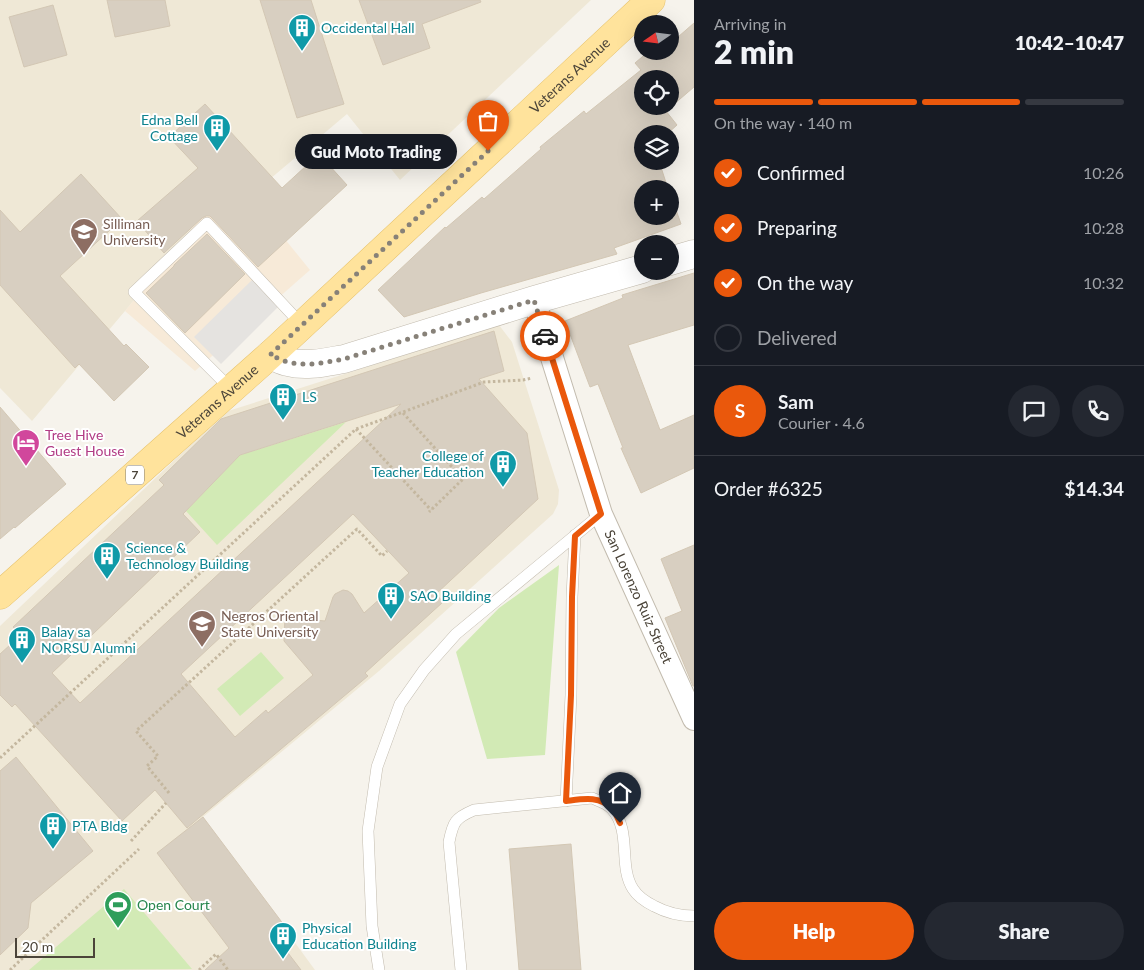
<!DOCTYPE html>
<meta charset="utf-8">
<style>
:root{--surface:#171b24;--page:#242831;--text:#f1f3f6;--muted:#9ea1a6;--line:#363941;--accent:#ea580c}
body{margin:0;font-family:Lato,sans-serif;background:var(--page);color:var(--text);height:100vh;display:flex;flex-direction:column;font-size:19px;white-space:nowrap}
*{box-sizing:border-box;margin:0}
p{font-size:16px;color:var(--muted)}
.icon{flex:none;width:28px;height:28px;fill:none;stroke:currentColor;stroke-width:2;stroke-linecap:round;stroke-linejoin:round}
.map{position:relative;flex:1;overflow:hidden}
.details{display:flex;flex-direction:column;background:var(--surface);width:450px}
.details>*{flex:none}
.needle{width:32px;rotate:256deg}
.fabs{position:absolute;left:634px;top:15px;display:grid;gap:10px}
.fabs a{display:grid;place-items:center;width:45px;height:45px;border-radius:50%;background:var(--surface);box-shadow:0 5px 20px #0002;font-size:25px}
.scale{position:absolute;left:15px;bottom:12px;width:80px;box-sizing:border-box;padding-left:5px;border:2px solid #4b4439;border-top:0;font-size:14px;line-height:18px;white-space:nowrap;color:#4b4439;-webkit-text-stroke:4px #fff;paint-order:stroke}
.pin{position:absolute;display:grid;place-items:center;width:42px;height:42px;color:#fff;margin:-51px -21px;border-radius:50% 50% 50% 0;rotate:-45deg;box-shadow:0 0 5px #0007}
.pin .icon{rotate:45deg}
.courier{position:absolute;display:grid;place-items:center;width:50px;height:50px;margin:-25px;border:4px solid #ea580c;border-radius:50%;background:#fff;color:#222;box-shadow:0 1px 6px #0007}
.bubble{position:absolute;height:35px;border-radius:18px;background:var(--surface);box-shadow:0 5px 20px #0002;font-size:16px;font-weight:800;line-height:35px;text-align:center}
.head em{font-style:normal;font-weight:800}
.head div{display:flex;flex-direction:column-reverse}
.head{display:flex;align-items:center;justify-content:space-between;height:85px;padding:0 20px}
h1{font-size:32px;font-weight:800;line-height:38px}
.bar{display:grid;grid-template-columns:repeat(4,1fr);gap:8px 5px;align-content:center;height:60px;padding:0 20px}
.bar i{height:6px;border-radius:4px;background:var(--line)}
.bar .selected{background:var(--accent)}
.bar p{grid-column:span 4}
.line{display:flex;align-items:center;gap:12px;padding:0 20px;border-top:1px solid var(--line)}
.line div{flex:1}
.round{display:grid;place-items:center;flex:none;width:52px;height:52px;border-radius:26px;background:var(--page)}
ol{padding:0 20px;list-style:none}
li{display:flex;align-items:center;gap:15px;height:55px}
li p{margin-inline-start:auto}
li .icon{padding:5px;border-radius:50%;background:var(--accent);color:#fff;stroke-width:4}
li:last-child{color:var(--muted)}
li i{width:28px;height:28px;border:2px solid var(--line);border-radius:50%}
.action{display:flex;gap:10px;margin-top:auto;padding:10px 20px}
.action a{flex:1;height:58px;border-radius:30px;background:var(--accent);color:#fff;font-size:20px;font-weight:800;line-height:58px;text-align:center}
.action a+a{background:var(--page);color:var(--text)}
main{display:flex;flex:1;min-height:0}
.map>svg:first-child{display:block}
.commercial{fill:#f7ead8}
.education{fill:#efe8d6}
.green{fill:#d2eab5}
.parking{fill:#e5e3e0}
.building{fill:#d8cfc1;stroke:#d3c7b4;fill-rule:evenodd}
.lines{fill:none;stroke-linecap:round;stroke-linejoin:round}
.service-casing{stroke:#c2bbae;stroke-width:12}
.minor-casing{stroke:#c2bbae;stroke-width:24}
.tertiary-casing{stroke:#c2bbae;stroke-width:29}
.primary-casing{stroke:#e6c16a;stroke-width:29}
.path{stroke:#c4b79f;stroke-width:3;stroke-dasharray:2.5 2.5;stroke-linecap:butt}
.service{stroke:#fff;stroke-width:11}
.minor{stroke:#fff;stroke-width:22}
.tertiary{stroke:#fff;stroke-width:28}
.primary{stroke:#ffe39c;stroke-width:28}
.done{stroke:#878178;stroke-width:5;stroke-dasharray:0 9}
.route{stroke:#ea580c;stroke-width:6}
.labels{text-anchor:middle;stroke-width:4;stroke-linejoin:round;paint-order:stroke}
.shield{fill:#fff;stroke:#817c74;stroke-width:1}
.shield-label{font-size:12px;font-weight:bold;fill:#4b4439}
.culture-label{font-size:14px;fill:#0d838f;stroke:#fff;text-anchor:start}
.street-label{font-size:14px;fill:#4b4439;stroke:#fff}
.education-label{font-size:14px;fill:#785e54;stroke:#fff;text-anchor:start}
.hotel-label{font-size:14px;fill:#b23c85;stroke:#fff;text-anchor:start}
.leisure-label{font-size:14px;fill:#27864d;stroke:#fff;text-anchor:start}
</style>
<main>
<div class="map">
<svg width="694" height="970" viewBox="0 0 694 970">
<rect width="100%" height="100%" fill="#f6f3ec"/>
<!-- commercial -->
<path class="commercial" d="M250 196 310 270 195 371 125 311 213 202Z"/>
<!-- education -->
<path class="education" d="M0 0H591L400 180 347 114 250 196 213 202 125 311 32 421 0 388Z
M499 325 512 342 559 490 558 504 553 514 379 671 203 817 315 970H0V626L225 412Z"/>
<!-- green -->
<path class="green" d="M346 422 217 545 186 511 240 455Z
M559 565 545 755 487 759 456 652 499 608Z
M261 652 284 678 240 716 217 689Z
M124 889 192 969 29 970Z"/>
<!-- parking -->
<path class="parking" d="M252 280 278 307 221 364 194 337Z"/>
<!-- building -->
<path class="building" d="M107 0H165L170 26 115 37Z
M260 0H311L344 104 297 118Z
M359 0H480L481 2 422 24 430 48 383 65Z
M53 5 67 55 24 67 9 17Z
M694 23V87L666 111 677 125 667 134H642V161H659L668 189H642V216H670V193L681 224 614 248 617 254 481 293 404 317 378 290 445 227 446 228 482 197 484 199 541 149 540 147 584 111 586 114 641 70 635 63 649 51H670V44ZM642 79H670V106H642Z
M205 104 282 188 319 154 347 185 258 267 210 216H206L202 218 164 253 137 221 198 168 169 137Z
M81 174 122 219 60 276 124 346 126 344 149 367 114 401 79 364 75 368 0 285V210L20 232Z
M207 234 245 274 185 333 146 293 174 266V265Z
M694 273V325L628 345 660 430 694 415V468L641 493 621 448H623L598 384 590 387 565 321 623 298 622 295Z
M494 331 504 371 479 379 527 433 538 499 436 594 443 602 365 673 368 676 187 828 155 790 122 821 15 704 12 707 0 695V654L21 635 13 627 164 485 159 480 221 419ZM401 404 80 703 52 673 200 532 183 514 240 455ZM353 514 409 573 364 613 352 594 348 591 343 590 335 594 333 597 325 621 285 617 284 641 313 675 268 713 266 710 235 737 181 674Z
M0 407 66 484 15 528 14 527 0 539Z
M694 545V686H693L665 618 682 611 661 559Z
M16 757 93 851 31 903 28 928 0 955V771Z
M203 817 293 937 282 945 301 970H205L229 948 157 853Z
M571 844 581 970H519L509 849Z"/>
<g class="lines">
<defs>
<path id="service" d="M231 389 134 292 207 223 302 325
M566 801 571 695 572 597 575 535
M379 970 372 926 368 831 377 767 400 704 424 670 456 634 601 514
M461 970 449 842C453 822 455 818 474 810L592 798C599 801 607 803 612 809 632 831 618 866 633 889 638 897 646 902 654 906 667 913 679 916 694 916"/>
<g id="minor">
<path id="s1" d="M534 300 601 514 694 719"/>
</g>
<path id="tertiary" d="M670 261 694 254
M270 355C276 357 282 361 288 362 306 367 326 362 344 359L534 300 642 269"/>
<g id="primary">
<path id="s2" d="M0 595 270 355 651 0"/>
</g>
</defs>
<!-- service casing -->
<use href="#service" class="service-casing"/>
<!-- minor casing -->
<use href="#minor" class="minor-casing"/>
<!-- tertiary casing -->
<use href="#tertiary" class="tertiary-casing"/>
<!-- primary casing -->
<use href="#primary" class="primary-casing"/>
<!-- path -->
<path class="path" d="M403 413 463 479 429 512
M356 429 431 510
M0 758 356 429 403 412 484 382 523 380 532 378
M169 793 147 766 158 756 136 731 357 529 382 556 387 551
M131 841 166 803
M10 970 139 849
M199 970 216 954 228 970"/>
<!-- service -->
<use href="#service" class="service"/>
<!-- minor -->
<use href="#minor" class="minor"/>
<!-- tertiary -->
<use href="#tertiary" class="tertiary"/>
<!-- primary -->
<use href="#primary" class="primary"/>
</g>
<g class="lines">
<!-- done -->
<path class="done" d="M488 151 270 355C276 357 282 361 288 362 307 367 326 362 344 359L534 300 545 336"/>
<!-- route -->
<path class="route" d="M545 336 601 514 575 536 572 597 571 695 566 801C582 799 600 795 612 809 616 812 618 819 620 823"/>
</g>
<!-- icons -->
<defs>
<symbol id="building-pin" viewBox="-11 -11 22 30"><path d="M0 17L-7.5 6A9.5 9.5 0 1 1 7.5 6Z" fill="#0f9aa8" stroke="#fff"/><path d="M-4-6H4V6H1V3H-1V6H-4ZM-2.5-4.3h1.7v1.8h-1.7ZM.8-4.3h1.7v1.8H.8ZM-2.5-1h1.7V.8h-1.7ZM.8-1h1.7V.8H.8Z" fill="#fff"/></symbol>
<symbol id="university-pin" viewBox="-11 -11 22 30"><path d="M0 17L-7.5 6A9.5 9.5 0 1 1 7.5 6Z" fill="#8d6e63" stroke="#fff"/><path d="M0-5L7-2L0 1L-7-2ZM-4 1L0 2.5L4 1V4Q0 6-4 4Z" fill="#fff"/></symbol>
<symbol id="hotel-pin" viewBox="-11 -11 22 30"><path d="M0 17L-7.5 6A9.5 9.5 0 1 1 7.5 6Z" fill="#d1479c" stroke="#fff"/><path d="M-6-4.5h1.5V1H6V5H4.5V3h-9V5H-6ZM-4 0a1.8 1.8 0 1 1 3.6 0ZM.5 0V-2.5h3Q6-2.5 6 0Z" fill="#fff"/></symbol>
<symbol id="stadium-pin" viewBox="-11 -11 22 30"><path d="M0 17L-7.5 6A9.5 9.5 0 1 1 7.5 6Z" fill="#2e9e5b" stroke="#fff"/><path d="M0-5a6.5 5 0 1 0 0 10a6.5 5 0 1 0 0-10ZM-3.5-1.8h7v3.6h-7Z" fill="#fff"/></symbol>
</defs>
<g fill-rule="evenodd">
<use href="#building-pin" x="286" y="12" width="32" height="43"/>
<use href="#building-pin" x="201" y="112" width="32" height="43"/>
<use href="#university-pin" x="68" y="216" width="32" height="43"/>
<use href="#building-pin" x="267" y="381" width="32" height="43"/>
<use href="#hotel-pin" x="10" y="427" width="32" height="43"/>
<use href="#building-pin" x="487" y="448" width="32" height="43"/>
<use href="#building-pin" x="91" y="540" width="32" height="43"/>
<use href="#building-pin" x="375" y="580" width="32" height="43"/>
<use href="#university-pin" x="186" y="608" width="32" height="43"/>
<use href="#building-pin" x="6" y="624" width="32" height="43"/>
<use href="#building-pin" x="37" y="810" width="32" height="43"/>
<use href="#stadium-pin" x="102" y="889" width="32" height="43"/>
<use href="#building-pin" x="267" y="920" width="32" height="43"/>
</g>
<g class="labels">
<!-- shield labels -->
<rect class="shield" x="126" y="465.5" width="18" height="19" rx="4"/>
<g class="shield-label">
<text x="135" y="479">7</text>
</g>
<!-- culture labels -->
<g class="culture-label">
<text x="321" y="33">Occidental Hall</text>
<text x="198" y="125" text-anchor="end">Edna Bell<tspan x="198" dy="16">Cottage</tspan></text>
<text x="302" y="402">LS</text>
<text x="484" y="461" text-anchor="end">College of<tspan x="484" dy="16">Teacher Education</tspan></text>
<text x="126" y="553">Science &amp;<tspan x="126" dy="16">Technology Building</tspan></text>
<text x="410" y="601">SAO Building</text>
<text x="41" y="637">Balay sa<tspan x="41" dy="16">NORSU Alumni</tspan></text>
<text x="72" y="831">PTA Bldg</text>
<text x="302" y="933">Physical<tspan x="302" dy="16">Education Building</tspan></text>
</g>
<!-- street labels -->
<g class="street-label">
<text dy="5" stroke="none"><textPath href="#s2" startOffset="771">Veterans Avenue</textPath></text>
<text dy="5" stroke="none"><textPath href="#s2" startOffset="291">Veterans Avenue</textPath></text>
<text dy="5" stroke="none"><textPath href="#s1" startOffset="315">San Lorenzo Ruiz Street</textPath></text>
</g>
<!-- education labels -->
<g class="education-label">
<text x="103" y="229">Silliman<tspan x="103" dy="16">University</tspan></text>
<text x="221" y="621">Negros Oriental<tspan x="221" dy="16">State University</tspan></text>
</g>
<!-- hotel labels -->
<g class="hotel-label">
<text x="45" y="440">Tree Hive<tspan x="45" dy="16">Guest House</tspan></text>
</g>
<!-- leisure labels -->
<g class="leisure-label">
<text x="137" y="910">Open Court</text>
</g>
</g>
</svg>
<div class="fabs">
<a><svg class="needle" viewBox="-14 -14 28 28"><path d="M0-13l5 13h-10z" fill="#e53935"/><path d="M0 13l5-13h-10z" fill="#9ea1a6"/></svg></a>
<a><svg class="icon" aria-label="locate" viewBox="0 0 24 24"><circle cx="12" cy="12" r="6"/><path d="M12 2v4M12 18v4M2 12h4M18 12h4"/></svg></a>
<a><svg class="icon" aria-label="layers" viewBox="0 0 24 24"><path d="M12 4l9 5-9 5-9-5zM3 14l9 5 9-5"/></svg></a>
<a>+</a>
<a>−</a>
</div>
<div class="scale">20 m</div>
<div class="pin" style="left:488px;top:151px;background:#ea580c"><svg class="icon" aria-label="bag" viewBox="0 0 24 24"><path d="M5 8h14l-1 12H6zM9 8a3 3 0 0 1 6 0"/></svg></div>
<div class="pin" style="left:620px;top:823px;background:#1f2937"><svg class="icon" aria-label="home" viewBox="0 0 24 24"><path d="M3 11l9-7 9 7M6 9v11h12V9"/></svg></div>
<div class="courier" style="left:545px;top:336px"><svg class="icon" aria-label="car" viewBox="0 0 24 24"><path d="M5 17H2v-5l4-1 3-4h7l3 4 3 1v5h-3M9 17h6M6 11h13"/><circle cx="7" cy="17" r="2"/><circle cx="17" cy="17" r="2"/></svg></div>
<div class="bubble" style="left:295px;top:134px;width:162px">Gud Moto Trading</div>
</div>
<section class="details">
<div class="head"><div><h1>2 min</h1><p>Arriving in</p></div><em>10:42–10:47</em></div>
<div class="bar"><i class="selected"></i><i class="selected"></i><i class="selected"></i><i></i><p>On the way · 140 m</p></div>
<ol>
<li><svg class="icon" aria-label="check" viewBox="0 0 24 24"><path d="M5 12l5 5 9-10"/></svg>Confirmed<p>10:26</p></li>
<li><svg class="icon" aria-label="check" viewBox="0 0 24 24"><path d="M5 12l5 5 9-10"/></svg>Preparing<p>10:28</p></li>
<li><svg class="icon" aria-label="check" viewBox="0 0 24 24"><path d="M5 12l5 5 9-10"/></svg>On the way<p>10:32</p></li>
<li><i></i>Delivered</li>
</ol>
<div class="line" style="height:90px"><b class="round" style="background:var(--accent);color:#fff">S</b><div><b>Sam</b><p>Courier · 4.6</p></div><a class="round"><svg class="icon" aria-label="chat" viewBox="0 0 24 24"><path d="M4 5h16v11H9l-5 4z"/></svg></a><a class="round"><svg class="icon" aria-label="phone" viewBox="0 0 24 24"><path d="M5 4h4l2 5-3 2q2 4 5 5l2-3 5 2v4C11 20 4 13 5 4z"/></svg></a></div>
<div class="line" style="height:65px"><div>Order #6325</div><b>$14.34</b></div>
<div class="action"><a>Help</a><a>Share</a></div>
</section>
</main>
